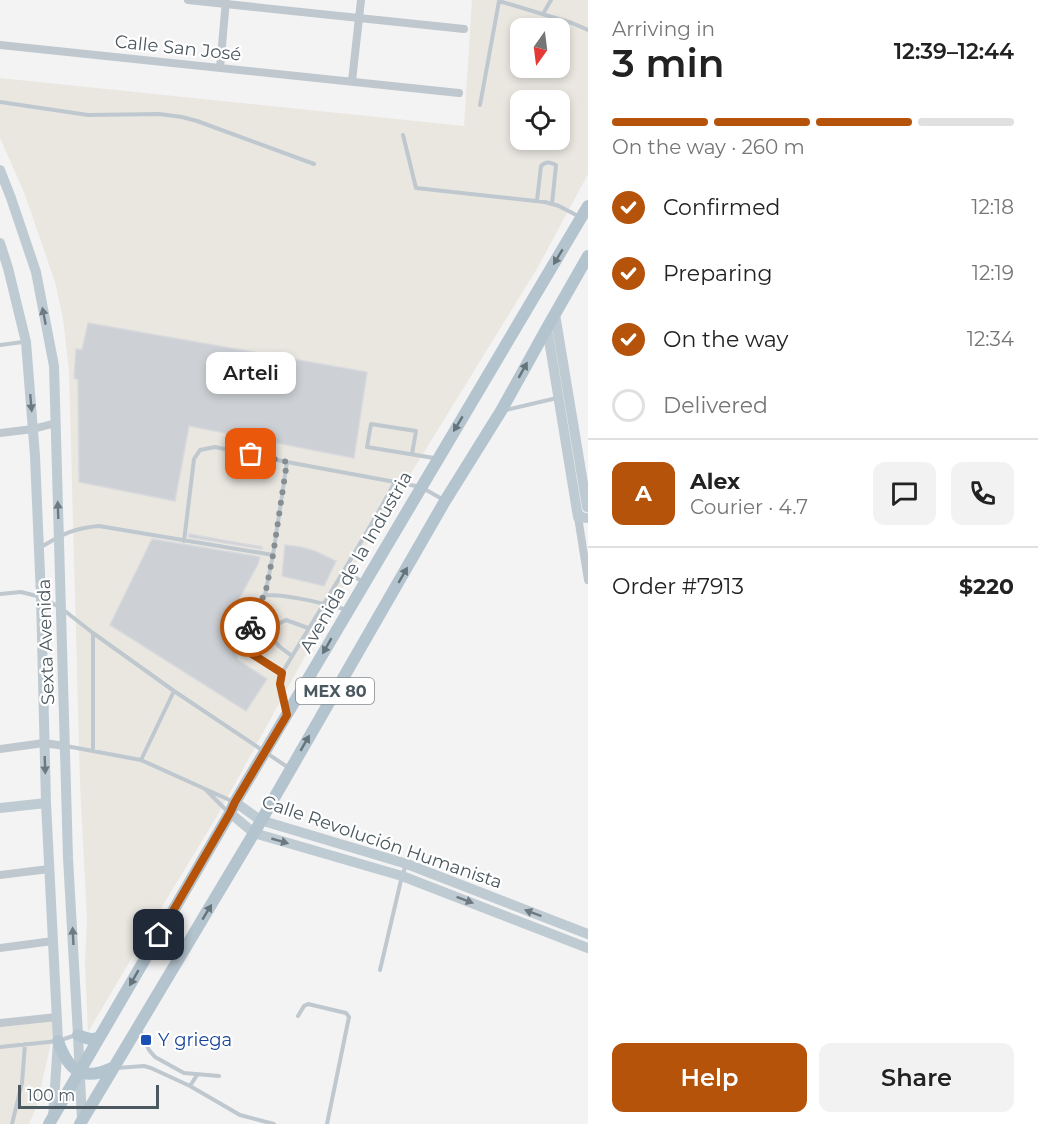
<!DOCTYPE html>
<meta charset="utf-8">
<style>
:root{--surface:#fff;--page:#f2f2f2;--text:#222;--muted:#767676;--line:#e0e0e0;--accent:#b45309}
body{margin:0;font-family:Montserrat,sans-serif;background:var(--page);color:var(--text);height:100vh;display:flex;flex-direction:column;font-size:22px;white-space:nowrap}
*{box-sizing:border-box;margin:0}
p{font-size:20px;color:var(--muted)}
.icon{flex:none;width:33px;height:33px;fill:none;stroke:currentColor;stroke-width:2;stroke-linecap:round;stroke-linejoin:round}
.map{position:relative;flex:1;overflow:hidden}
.sheet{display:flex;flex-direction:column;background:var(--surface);width:450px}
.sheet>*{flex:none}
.needle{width:39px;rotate:194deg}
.controls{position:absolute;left:510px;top:18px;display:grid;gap:12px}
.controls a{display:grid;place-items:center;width:60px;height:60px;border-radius:12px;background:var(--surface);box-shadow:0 3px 9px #0003;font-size:30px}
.scale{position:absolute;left:18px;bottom:15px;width:141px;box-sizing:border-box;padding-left:6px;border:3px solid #4b585f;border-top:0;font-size:16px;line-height:21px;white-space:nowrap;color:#4b585f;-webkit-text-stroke:4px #fff;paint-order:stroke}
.pin{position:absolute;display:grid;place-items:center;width:51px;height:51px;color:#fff;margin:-26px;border-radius:12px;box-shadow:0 3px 9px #0006}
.courier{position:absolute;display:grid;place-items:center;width:60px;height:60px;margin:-30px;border:4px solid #b45309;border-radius:50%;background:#fff;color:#222;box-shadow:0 2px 8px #0007}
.bubble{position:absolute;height:42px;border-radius:12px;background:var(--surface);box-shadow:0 3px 9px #0003;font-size:20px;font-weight:600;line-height:42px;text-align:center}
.head em{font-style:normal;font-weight:600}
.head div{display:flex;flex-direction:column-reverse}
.head{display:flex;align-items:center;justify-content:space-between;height:102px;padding:0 24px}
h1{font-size:39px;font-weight:600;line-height:45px}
.bar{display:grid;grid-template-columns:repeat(4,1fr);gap:9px 6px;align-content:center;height:72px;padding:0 24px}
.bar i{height:8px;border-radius:4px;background:var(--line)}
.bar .selected{background:var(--accent)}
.bar p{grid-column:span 4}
.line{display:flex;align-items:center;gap:15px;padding:0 24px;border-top:2px solid var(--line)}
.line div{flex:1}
.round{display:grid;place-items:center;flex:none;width:63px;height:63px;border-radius:12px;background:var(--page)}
ol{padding:0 24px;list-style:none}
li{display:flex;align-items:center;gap:18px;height:66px}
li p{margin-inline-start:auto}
li .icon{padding:6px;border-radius:50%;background:var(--accent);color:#fff;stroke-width:4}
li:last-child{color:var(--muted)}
li i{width:33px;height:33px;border:3px solid var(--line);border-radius:50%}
.cta{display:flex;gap:12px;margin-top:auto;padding:12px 24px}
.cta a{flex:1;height:69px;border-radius:12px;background:var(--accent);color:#fff;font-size:24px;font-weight:600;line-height:69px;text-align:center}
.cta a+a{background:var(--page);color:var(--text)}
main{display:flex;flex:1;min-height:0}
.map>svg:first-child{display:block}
.commercial{fill:#eae7e1;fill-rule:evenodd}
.building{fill:#cdd0d4;stroke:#d7d9dd;stroke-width:1.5}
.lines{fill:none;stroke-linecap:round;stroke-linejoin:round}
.lane{stroke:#bfc8ce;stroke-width:4}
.street{stroke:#bfc8ce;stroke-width:8}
.secondary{stroke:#bfcbd3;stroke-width:10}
.primary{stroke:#b4c4cf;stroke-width:12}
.oneway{fill:#65737b}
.oneway2{fill:#6e7a82}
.done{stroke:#868e93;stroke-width:6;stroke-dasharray:0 10.8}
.route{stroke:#b45309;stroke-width:8}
.transit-dot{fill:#1a4fb4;stroke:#fff;stroke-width:2}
.labels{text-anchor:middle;stroke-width:4.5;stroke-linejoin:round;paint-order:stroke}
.shield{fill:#fff;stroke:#818a8f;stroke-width:1.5}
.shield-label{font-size:16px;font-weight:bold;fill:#4b585f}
.street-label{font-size:18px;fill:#4b585f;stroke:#fff}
.transit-label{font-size:18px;fill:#164399;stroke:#fff;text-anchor:start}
</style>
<main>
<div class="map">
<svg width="588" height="1124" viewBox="0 0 588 1124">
<rect width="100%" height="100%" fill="#f4f3f3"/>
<!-- commercial -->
<path class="commercial" d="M472 0H588V174L538 267 362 553 216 818 169 895 88 1032 85 963 87 919 80 784 69 370 63 319 55 282 24 192 0 138V78L464 126ZM520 28H560V68H520ZM520 100H560V140H520Z
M57 1017 36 1108 29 1124H0V1023Z"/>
<!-- building -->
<path class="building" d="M88 323 367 372 354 458 189 426 175 501 79 482 78 380 74 378 76 349 82 350Z
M189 534 262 547V549L189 537Z
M152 539 260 557 258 564 233 610 228 631 238 660 267 679 246 711 110 625Z
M285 545 301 547 315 551 336 561 324 586 282 576Z"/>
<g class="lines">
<!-- lane -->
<path class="lane" d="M543 14 551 0
M0 102 88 115 159 114 182 117 197 121 314 164
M480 105 499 1 572 23 588 30
M403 135 416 188 545 202 559 206 578 216
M537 201 541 166C546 161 550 162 556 165L552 204
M0 345 23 342
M506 410 557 398
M412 454 416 431 371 424 367 447 434 458
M395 482 421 487 442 499
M184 541 194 459 200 450 215 447 287 462 395 482C360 547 320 609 282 673L280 684 286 708
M41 547C62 535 73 528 99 526L273 555
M344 572 364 582
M0 594 21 592 41 597 61 608 93 633 174 691 289 768
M265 595 273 555 287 462
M93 634V750
M292 656C278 645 270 644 276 625L286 620 308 628
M282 673 252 654 247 638 256 606 265 595C292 595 321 603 348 610
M66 746 141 760 234 802
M141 760 174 691
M205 789 227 811
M380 970 402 876 406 865
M298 1016 304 1006 308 1004 346 1013 349 1017 327 1124
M139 1028 149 1050 155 1057 184 1073 219 1076
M0 1047 58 1041 76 1035
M117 1068 144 1066 151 1068 190 1086 240 1115 274 1124
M190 1086 197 1075
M12 1124 22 1083 25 1044"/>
<!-- street -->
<path class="street" d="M188 0 464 29
M0 45 459 93
M220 68 226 0
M352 81 361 0
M0 433 33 429 56 423
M580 514 578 517 588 580
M0 749 44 743 65 746
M0 875 49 869
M0 948 53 941
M0 1023 57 1017"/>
<!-- secondary -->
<path class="secondary" d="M0 170 11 198 36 272 54 366 68 858 78 1035 82 1120
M0 243 8 268 26 342 35 456 41 597 46 803 58 1041 53 1116
M555 314 587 507H588
M547 328 578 517 588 518
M235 802 260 820 407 864 588 934
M0 808 46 803
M230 813 254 833 402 876 588 948"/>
<!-- primary -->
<path class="primary" d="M78 1035C86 1038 91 1041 99 1037
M58 1041C68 1070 82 1082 112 1068
M49 1124 230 813 235 802 588 206
M80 1124 254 833 445 501 501 411 547 328 588 256"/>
</g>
<!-- one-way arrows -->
<defs><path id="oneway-solid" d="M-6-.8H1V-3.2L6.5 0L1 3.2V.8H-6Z" transform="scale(1.5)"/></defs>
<g class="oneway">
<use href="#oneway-solid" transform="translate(558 257) rotate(121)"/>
<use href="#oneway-solid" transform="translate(523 370) rotate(-61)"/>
<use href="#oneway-solid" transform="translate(458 424) rotate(121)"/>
<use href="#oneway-solid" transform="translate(403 575) rotate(-60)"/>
<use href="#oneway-solid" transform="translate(327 646) rotate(120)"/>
<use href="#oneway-solid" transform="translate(305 743) rotate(-60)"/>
<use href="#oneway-solid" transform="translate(207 912) rotate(-59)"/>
<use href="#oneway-solid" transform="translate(134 978) rotate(120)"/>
</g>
<g class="oneway2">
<use href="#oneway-solid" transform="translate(44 316) rotate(-101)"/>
<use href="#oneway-solid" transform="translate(31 403) rotate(85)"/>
<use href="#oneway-solid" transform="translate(58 510) rotate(-92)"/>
<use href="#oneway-solid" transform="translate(45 765) rotate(88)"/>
<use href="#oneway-solid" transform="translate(280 841) rotate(16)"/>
<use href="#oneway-solid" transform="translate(465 900) rotate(21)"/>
<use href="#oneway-solid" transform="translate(533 913) rotate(-159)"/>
<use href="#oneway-solid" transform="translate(73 936) rotate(-93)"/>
</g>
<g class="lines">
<!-- done -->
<path class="done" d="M250 627 256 606 265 595 273 555 287 462 251 454"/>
<!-- route -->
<path class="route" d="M159 935 230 813 235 802 287 715 280 684 282 673 252 654 247 638 250 627"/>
</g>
<!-- markers -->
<rect class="transit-dot" x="140" y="1034" width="12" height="12" rx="3"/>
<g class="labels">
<!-- shield labels -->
<rect class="shield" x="296" y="678" width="78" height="26" rx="4.5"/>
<g class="shield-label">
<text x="335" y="697">MEX 80</text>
</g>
<!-- street labels -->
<g class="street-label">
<text transform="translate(178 48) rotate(6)" y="6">Calle San José</text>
<text transform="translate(356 562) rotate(-60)" y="6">Avenida de la Industria</text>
<text transform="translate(46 642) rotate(-92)" y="6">Sexta Avenida</text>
<text transform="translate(382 842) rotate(19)" y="6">Calle Revolución Humanista</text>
</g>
<!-- transit labels -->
<g class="transit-label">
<text x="158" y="1046">Y griega</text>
</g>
</g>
</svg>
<div class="controls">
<a><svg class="needle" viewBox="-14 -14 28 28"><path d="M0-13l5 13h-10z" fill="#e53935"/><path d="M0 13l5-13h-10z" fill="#767676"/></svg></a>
<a><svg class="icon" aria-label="locate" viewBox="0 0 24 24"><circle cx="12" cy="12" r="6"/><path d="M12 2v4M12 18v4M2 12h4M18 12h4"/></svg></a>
</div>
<div class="scale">100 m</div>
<div class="pin" style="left:251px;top:454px;background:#ea580c"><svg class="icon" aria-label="bag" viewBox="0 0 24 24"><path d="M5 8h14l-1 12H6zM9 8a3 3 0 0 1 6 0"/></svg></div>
<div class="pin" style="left:159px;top:935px;background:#1f2937"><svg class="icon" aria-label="home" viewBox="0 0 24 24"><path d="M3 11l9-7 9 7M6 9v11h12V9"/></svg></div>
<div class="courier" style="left:250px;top:627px"><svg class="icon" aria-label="bike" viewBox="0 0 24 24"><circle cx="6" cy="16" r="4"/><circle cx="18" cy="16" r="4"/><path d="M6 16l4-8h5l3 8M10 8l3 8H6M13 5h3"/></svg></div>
<div class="bubble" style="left:206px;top:352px;width:90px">Arteli</div>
</div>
<section class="sheet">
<div class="head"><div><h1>3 min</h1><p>Arriving in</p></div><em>12:39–12:44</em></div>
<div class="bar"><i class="selected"></i><i class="selected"></i><i class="selected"></i><i></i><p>On the way · 260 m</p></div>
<ol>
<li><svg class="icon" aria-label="check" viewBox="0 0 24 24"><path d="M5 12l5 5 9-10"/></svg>Confirmed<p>12:18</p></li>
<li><svg class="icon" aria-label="check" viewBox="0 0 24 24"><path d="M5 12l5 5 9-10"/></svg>Preparing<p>12:19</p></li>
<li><svg class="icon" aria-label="check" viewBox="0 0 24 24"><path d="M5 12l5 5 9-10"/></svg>On the way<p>12:34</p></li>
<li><i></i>Delivered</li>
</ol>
<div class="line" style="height:108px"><b class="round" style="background:var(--accent);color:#fff">A</b><div><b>Alex</b><p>Courier · 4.7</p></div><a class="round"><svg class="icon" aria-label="chat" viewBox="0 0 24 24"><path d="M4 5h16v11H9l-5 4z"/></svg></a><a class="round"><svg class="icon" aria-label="phone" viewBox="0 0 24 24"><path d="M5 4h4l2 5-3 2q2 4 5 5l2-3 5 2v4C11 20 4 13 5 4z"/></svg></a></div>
<div class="line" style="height:78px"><div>Order #7913</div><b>$220</b></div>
<div class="cta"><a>Help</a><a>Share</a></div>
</section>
</main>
